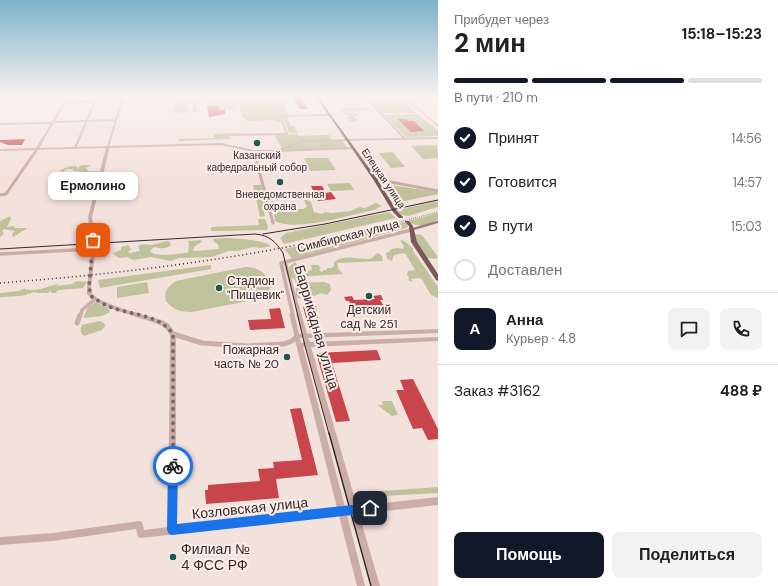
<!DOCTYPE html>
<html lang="ru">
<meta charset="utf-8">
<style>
:root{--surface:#fff;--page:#f2f2f2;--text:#202124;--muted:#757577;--line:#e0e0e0;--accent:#111827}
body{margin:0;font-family:"DM Sans",sans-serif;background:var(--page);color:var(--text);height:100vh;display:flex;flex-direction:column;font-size:15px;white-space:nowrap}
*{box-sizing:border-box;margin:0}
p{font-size:13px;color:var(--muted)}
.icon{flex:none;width:22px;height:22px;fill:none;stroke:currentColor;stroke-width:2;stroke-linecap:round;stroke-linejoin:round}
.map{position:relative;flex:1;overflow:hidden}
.sheet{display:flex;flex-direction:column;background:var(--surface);width:340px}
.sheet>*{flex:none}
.pin{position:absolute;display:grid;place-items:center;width:34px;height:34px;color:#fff;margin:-17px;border-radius:8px;box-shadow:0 2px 6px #0006}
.courier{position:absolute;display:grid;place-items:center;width:40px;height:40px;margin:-20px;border:3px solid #1a73e8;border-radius:50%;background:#fff;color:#222;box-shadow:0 1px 5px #0007}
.bubble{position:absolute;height:28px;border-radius:8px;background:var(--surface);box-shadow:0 2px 6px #0003;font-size:13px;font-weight:700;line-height:28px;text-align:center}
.head em{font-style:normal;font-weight:700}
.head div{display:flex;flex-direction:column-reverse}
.head{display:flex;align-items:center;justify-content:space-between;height:68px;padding:0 16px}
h1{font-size:26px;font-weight:700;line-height:30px}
.bar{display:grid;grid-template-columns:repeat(4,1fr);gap:6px 4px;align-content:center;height:48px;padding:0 16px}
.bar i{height:5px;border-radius:3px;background:var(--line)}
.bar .selected{background:var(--accent)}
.bar p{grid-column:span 4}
.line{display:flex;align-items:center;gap:10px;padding:0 16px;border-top:1px solid var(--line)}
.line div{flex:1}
.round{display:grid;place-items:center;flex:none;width:42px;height:42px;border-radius:8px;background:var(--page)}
ol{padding:0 16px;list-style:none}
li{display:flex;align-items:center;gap:12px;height:44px}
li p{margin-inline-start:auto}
li .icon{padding:4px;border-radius:50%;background:var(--accent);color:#fff;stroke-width:4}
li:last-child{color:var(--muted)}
li i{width:22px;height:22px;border:2px solid var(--line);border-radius:50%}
.action{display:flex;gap:8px;margin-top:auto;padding:8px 16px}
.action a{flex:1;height:46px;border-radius:8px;background:var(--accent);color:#fff;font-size:16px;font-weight:700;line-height:46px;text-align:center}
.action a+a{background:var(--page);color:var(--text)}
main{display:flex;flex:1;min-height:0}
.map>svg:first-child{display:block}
.green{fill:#c0c29c}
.building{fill:#c8454c}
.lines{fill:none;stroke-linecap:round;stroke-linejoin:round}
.minor-far3{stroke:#cbada8;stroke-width:2}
.minor-far2{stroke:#cbada8;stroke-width:3}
.minor-far1{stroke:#cbada8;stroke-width:3.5}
.minor{stroke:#cbada8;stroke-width:5}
.tertiary{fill:#cbada8;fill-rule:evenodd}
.secondary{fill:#9f7b79;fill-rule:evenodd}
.primary{fill:#7a5a59;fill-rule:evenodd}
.tram-far1{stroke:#372828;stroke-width:1}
.tram{stroke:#372828;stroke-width:1.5}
.rail-far1{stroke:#372828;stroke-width:1;stroke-dasharray:0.5 1.5;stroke-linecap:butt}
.rail{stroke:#372828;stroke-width:1.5;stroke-dasharray:1 3;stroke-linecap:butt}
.route{fill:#1a73e8}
.done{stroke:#796967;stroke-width:4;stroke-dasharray:0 7.2}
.poi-dot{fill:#1d5a4c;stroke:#faede9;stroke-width:1.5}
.labels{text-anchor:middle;stroke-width:4;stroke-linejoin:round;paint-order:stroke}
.far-poi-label{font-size:10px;fill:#372828;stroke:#faede9}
.far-street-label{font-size:10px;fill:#372828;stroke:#faede9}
.street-label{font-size:12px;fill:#372828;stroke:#faede9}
.poi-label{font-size:12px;fill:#372828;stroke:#faede9;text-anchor:start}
.near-street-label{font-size:14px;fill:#372828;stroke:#faede9}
.near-poi-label{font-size:14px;fill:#372828;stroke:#faede9;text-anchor:start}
</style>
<main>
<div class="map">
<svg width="438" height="586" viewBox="0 0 438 586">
<rect width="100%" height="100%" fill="#f3e1dc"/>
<!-- green -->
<path class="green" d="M177 97H190L189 102 184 104H187L188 112 174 113V105L183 104 176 102Z
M192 97H211L212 100 210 103H214L213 99H234L236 109 220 110 219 105H210L209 103H201L207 102 206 98H200L198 104 193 105H197V112H193Z
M273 97H280L290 117 287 118 291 126H294L298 133H289Z
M367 97H399L416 113H383Z
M238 99H272L281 122H276L275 120 246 121V119H243Z
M347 108H363L377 112C371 112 362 109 358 110L360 112 349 111V113H356L358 115 353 116 358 120 354 122 350 121 347 118 349 115H345L340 109Z
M418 114 438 131V136L406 137 384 115Z
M246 133 229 135 230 139 179 141 178 139 214 138V134Z
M297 134 298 136 329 135 333 141H343L347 148 283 150 274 135Z
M437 145 438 158 423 159 411 146Z
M393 152 405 167 391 168 379 153Z
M304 158H328L336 170 310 171Z
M81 165H91L86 168 88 171H100L94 174 95 177 87 178 90 175 89 173 73 171V169H66L64 172 58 171 70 166H76L78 168Z
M350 183 354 190 331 191 327 184Z
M253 185H261L268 209H263L265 216 260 217Z
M390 185 437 192 438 194 400 202 388 187H392Z
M303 198 311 202 314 212 322 214 325 212 332 213 350 211 360 207 365 208 376 203 382 206 374 210C350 215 295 232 275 221L274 214 278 211 272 206 271 201H273L281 208 303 209 307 207Z
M438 201V207L408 216 401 215 397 210Z
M389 212 396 218 284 244 280 238 286 233Z
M438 213V220C426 224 419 229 408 221Z
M10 216 11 219 7 227 13 226 15 228H26V229L13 237 12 234 15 231 4 229 2 231 4 234 0 237V221Z
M258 219H265L268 227 267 230 211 231V227L259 225Z
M405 222 408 226 406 228 292 259 285 249Z
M414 234 422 235 438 257 436 259 427 258 417 243Z
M224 238C233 238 266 240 271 246L261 248 253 247 237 251H229L212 257 179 258 170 261 151 257 133 260 128 257 119 258 113 254V253L121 250V247L128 245 131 249 128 252 130 253 140 251 138 246C143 243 146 245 151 245 157 244 163 241 169 241L171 245C166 250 160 248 154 247L150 251C155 258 179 253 188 253L189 244 188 241 201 240 202 242 195 246 193 250 195 251 219 249 218 244 214 242 213 239Z
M400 240 404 241 413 248V251L438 287V298L431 295 421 278 411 279 413 282 408 280 409 278 407 275 408 271 415 270 405 253 394 255 392 261 387 259 386 253 389 252 391 249 398 248 403 249 404 247Z
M378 253 382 256 383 261 337 263 339 270 343 274 296 277 298 283 324 282 330 284 331 290 327 295 321 293 314 296 304 293 300 295V299L296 297C295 291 297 285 295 280 294 278 291 278 290 276L289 267 295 262 299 267H304L307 271 312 270 311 265H318L321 268 319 269 320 271 323 272V270H326L327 268H332L334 266V262C345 254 355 259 368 259 373 259 374 255 378 253Z
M211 265V269L100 288 98 280Z
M245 267C258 267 267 273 272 285L266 296 258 299 192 312C181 312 173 310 166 301 163 291 169 286 176 281Z
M77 281 87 282 83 288 60 290 57 291 56 293H51V291L48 293H37L35 292 21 296 0 297V293L19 291 25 288V290C27 289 29 290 32 290 41 290 50 286 57 284H58L56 286 72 284Z
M147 282 149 293 117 298V287Z
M95 302 108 308 110 312 102 316 83 318 88 307Z
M100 321 104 323 105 326 102 330 84 336C80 333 80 329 82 325Z
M382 401H392L398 415 392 416 377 405H383Z
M438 487V493L384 496 382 491Z"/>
<!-- building -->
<path class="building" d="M292 97H300L308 109H300Z
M219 105 220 110H225V114L209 117 207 106Z
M398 119H406L409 121H414L424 131 411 132Z
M25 139 22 145H8L0 142V140Z
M311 186H322L326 193 331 192 336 199 318 201Z
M381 295 383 300H380L384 306 352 308 349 301H346L344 297 352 296 354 300 375 299 373 296Z
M316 306 317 311H316L321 327 309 328 303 307Z
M280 308 285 328 250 330 248 320 271 319 269 309Z
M377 350 381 360 332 363 350 421 336 422 316 353Z
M413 379 438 429V439L428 440 422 428 413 429 396 390H404L400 380Z
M301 408 318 475 276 479 279 498 206 504 205 490H208V485L260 481 258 469 274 468 273 462 302 460 290 409Z"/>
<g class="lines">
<!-- minor-far3 -->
<path class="minor-far3" d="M123 97 108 147 221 144 254 151H277L302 141 348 140
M368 100 405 139
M65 102 95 101
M280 116 330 115
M53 122 116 120
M0 124 52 123
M231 135 287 134 272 97
M75 148 97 97
M254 151V153
M279 151 353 148
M35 153 37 149"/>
<!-- minor-far2 -->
<path class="minor-far2" d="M254 152 273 223
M375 179 438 191
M0 195 6 194 35 152"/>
<!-- minor-far1 -->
<path class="minor-far1" d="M0 254 93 249
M285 262 411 230
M80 316 82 310 95 299
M293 316 281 263 285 262 300 316"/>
<!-- minor -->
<path class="minor" d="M299 315 305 336
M77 323 80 315
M173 334 202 343 247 346 284 344 292 341 297 336 292 315"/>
<!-- tertiary -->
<path class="tertiary" d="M67 97H69L39 148 108 146 110 147 92 217 96 246 91 287C92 289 91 291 92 293 98 304 149 316 162 320L169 324 176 334V526L337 508 294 336 295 334 438 329V333L308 338 310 342 438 337V341L311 347 357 506 438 497V505L359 514 380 586H372L352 514 347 515 365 586H357L339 516 141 538 138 537 136 529 53 541 0 545V537L53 533 139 521 142 522 144 530 168 527 170 335 165 328 158 324 109 308 93 300 87 294V287L92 246 88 217 106 148 0 151V149L36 148ZM300 338H303L304 342 301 343ZM303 347H305L350 507H345Z
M403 97H405L438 125V127Z
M438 137V139L348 141 346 140 348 139Z"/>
<!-- secondary -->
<path class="secondary" d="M436 221H438V223L411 231 409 230V229Z"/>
<!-- primary -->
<path class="primary" d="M316 97H318L377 179 397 211 403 217V218H399L393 212 373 179Z
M405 221H409L413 226 417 242 438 274V281L436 280 411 242 409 226 405 222Z"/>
<!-- tram-far1 -->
<path class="tram-far1" d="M263 234 325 224 438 200
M0 249 255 234C269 235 276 242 283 253L305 346 329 434"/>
<!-- tram -->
<path class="tram" d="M329 433 371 586"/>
<!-- rail-far1 -->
<path class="rail-far1" d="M392 224 438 212"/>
<!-- rail -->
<path class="rail" d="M0 283C133 273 266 256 396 223"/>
</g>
<!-- sky -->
<linearGradient id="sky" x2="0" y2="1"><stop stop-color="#7cb2cc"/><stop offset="0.54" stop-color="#faf2ef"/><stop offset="1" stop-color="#faf2ef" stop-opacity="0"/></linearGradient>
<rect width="438" height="179" fill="url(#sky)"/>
<!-- route -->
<path class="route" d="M173 461 176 463 178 466 177 524 370 503 373 505 375 508 373 512 370 513 172 535 169 534 167 530 168 466 170 463Z"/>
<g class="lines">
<!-- done -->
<path class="done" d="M93 240 89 287 91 296C98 301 106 306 113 308 133 315 160 315 173 334V466"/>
</g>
<!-- markers -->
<g class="poi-dot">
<circle cx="257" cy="143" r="4"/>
<circle cx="280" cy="182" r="4"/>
<circle cx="219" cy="288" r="4"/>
<circle cx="369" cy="296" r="4"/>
<circle cx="287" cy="357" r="4"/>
<circle cx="173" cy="557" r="4"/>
</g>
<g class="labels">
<!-- far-poi labels -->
<g class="far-poi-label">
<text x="257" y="159">Казанский<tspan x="257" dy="12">кафедральный собор</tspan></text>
<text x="280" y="198">Вневедомственная<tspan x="280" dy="12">охрана</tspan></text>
</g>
<!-- far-street labels -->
<g class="far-street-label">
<text transform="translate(384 178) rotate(56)" y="4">Елецкая улица</text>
</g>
<!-- street labels -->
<g class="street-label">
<text transform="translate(348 236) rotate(-14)" y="4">Симбирская улица</text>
</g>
<!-- poi labels -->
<g class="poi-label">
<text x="227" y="285">Стадион<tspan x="227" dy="14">"Пищевик"</tspan></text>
<text x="369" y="314" text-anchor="middle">Детский<tspan x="369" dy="14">сад № 251</tspan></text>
<text x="279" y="354" text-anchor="end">Пожарная<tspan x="279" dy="14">часть № 20</tspan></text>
</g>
<!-- near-street labels -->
<g class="near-street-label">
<text transform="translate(317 327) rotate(74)" y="5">Баррикадная улица</text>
<text transform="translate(250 508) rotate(-6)" y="5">Козловская улица</text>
</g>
<!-- near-poi labels -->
<g class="near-poi-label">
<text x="181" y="554">Филиал №<tspan x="181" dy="16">4 ФСС РФ</tspan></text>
</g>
</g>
</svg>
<div class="pin" style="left:93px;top:240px;background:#ea580c"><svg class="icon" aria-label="bag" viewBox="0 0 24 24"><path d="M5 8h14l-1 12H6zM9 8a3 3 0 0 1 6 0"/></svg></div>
<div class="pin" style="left:370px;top:508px;background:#1f2937"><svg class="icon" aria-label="home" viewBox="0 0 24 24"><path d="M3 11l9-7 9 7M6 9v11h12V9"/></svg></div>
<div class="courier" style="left:173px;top:466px"><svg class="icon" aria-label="bike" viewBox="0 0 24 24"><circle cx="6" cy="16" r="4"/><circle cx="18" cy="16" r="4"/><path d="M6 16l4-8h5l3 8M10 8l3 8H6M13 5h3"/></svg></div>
<div class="bubble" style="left:48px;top:172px;width:90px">Ермолино</div>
</div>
<section class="sheet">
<div class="head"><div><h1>2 мин</h1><p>Прибудет через</p></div><em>15:18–15:23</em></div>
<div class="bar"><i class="selected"></i><i class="selected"></i><i class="selected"></i><i></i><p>В пути · 210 m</p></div>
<ol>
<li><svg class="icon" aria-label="check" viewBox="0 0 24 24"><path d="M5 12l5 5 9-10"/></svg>Принят<p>14:56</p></li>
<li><svg class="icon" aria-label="check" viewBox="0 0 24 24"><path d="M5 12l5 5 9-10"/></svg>Готовится<p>14:57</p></li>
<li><svg class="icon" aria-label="check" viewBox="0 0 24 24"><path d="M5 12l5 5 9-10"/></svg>В пути<p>15:03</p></li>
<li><i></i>Доставлен</li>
</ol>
<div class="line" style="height:72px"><b class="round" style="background:var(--accent);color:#fff">А</b><div><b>Анна</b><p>Курьер · 4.8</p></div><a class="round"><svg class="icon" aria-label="chat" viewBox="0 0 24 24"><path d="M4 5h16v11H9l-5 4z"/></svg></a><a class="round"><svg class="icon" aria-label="phone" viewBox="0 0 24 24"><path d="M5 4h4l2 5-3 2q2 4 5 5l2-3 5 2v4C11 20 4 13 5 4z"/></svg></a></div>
<div class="line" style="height:52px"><div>Заказ #3162</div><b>488 ₽</b></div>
<div class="action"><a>Помощь</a><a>Поделиться</a></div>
</section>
</main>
